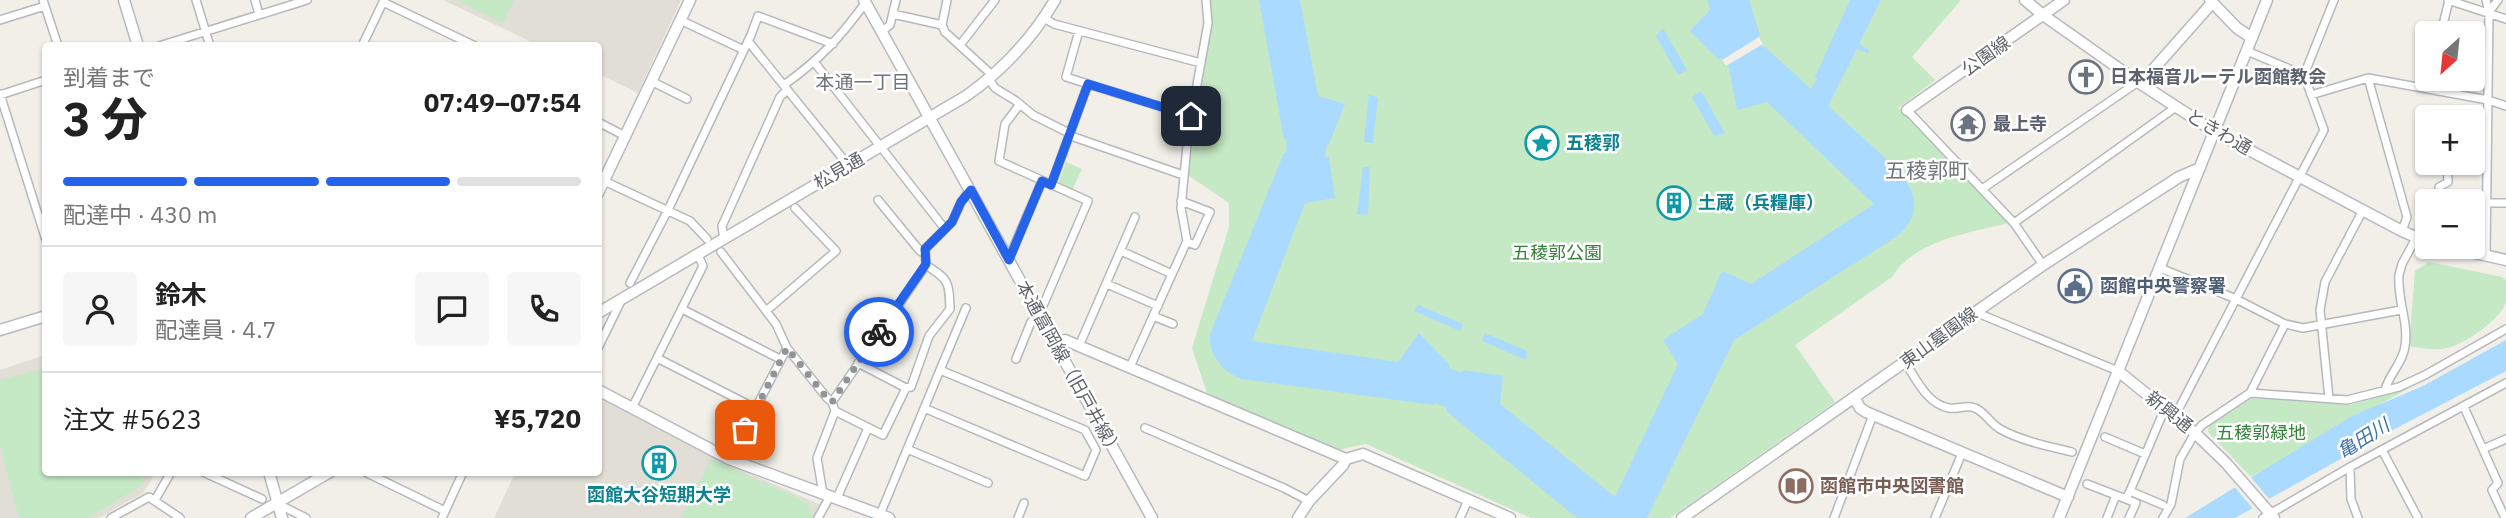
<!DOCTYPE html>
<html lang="ja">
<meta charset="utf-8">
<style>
:root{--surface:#fff;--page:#f6f6f6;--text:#222;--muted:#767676;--line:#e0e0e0;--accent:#2563eb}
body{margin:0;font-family:"IBM Plex Sans","Noto Sans JP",sans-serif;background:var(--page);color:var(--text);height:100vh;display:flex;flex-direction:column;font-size:26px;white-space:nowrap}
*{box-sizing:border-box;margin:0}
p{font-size:23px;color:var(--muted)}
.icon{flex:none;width:38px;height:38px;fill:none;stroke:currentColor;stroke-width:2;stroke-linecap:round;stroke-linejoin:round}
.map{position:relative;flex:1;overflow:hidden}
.drawer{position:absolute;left:42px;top:42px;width:560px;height:434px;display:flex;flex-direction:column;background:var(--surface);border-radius:7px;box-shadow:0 2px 5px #0004}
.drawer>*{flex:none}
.needle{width:46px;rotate:207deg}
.controls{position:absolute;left:2415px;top:21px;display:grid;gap:14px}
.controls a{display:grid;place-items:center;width:70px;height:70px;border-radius:7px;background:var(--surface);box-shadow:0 2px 5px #0004;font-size:35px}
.pin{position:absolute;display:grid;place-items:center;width:60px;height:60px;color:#fff;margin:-30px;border-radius:14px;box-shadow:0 4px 10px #0006}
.courier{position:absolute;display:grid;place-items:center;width:70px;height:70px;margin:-35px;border:5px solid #2563eb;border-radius:50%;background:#fff;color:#222;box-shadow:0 2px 9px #0007}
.summary em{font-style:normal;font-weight:800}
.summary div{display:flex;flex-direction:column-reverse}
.summary{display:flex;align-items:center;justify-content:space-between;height:119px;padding:0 21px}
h1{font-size:46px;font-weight:800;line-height:52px}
.bar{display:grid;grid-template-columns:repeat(4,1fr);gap:10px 7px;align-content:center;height:84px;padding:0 21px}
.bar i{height:9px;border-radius:5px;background:var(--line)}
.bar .on{background:var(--accent)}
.bar p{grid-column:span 4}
.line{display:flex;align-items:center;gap:18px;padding:0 21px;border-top:2px solid var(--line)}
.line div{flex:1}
.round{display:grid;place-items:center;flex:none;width:74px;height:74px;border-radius:7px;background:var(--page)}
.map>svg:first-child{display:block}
.education{fill:#e1ded6}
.green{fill:#c5e8c5}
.water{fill:#aadaff}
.pier{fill:#f1efe8}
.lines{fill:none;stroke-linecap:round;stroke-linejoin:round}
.street-casing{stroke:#b5b8bc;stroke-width:10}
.secondary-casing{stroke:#b6babf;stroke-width:13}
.street{stroke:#fff;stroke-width:7}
.secondary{stroke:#fff;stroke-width:10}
.done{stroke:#929495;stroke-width:7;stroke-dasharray:0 12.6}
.route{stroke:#2563eb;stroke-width:9}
.labels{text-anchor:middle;stroke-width:5;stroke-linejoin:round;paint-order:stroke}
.street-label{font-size:18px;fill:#5f6368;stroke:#fff}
.worship-label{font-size:18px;font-weight:bold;fill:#5b616d;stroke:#fff;text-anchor:start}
.culture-label{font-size:18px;font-weight:bold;fill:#0d838f;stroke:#fff;text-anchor:start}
.park-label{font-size:18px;fill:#348238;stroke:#fff}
.service-label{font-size:18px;font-weight:bold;fill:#4e5e75;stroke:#fff;text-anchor:start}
.education-label{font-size:18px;font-weight:bold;fill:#785e54;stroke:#fff;text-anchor:start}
.neighbourhood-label{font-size:19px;fill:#70757a;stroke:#fff}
.water-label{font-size:19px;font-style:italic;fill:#4174aa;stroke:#fff}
.quarter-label{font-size:21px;fill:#70757a;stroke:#fff}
</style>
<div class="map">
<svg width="2506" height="518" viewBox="0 0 2506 518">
<rect width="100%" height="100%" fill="#f1efe8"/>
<!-- education -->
<path class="education" d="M443 0H681L638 93 599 74 598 46 538 45Z
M45 355 46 472 153 473 154 475 143 493 99 518H0V370Z
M599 398 712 457 821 505 813 518H494L515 473 598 472Z"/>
<!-- green -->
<path class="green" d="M456 0H514L503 23Z
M1210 0H1961L1912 57 1935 80 1898 108 2008 223C1969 233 1915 240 1892 277L1795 345 1835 402 1670 518H1531L1366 444 1338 450 1207 393 1192 348 1229 227V203L1188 175 1212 23Z
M1066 162 1082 169 1072 190 1061 185 1059 181Z
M2429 262 2502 277 2506 280C2506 286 2506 295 2506 302 2502 318 2464 345 2447 348 2435 351 2421 348 2409 346L2415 271Z
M45 368 46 472 141 473 144 484 88 518H19L0 446V380Z
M2409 388 2251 477 2208 432 2209 426 2252 398 2350 405Z
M711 459 807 502 813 515 811 518H681Z"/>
<!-- water -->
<path class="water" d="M1259 0H1300L1318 96 1345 104 1329 144H1327L1325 157H1329L1335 198 1305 203 1252 341 1398 362 1419 333 1450 365 1449 368 1462 373 1463 370 1503 376 1500 404 1615 497 1678 364 1663 340 1703 314 1722 271 1751 284 1874 204 1767 102 1737 110 1729 68 1722 58 1719 60 1690 31 1710 10 1708 0H1749L1760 35 1757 37 1763 47H1765L1811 89 1817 79 1815 77 1850 0H1881L1859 44 1869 50 1868 53 1857 49 1828 106C1843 119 1857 133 1872 146 1899 171 1938 202 1896 237L1734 340 1647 518H1577L1446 411 1447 408 1435 403 1434 405 1242 379C1223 372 1208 355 1210 334L1284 153H1286L1287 140 1284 139Z
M1663 28 1687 70 1678 75 1656 36Z
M1701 91 1725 133 1714 136 1692 97Z
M1369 94 1378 98 1373 143 1364 142Z
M1363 167H1370L1368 214 1357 215Z
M1418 305 1463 324 1460 331 1414 311Z
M1485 333 1527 351 1526 360 1482 341Z
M2506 340V371L2383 435 2235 518H2185L2352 416 2423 386Z"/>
<!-- pier -->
<path class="pier" d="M1759 37 1763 44 1726 66 1722 60Z
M2249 475 2271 501 2255 511 2233 485Z"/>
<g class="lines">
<defs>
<path id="street" d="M43 0 58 46
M196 0 210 46
M255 0 259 15
M947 0 942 25 945 32 993 76
M2448 0 2506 19
M383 2 475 46
M2489 12 2498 0
M893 14 942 25
M1044 18 1054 24 1201 63
M0 20 45 6
M680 20 744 50
M882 31 890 25 896 0
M1079 31 1066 77 1088 84
M2441 33 2449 0
M748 41 848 165
M960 45 995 0
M159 46 307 0
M362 46 384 0
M2247 51 2304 75
M815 63 945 229
M2368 78 2407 217 2402 231
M989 79 995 88 1016 101 1033 115 1071 134
M651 81 687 99
M784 85C820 59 839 39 866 2
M0 94 46 240
M0 95 46 80
M2311 95 2368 78 2488 100 2506 106
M1907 110 2014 223 2043 265
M598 122 625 136
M1071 136 1183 175
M2473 161H2481
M604 181 690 221 707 239
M1051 185 1088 84 1191 116
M1982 189 2138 82
M878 200 920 251 925 254
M1181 201 1210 212 1195 245 1187 242
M2440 201 2439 187 2448 182 2447 163
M2473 206 2487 203H2506
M2014 223 2176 107
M724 240 722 226 780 97 787 90
M1121 251 1172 274
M721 252 776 324 787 348 827 398 832 402 835 411 883 435 906 388
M2486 255 2489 12 2486 0
M1008 260 1042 181
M2160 268 2236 299 2285 324 2303 328 2401 310
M630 283 668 210 751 35 758 16 833 44
M1107 284 1158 306
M682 309 780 359
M766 311 836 251 795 208
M1975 312 2118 371
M1153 316 1173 324
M1079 346 1135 217
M598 348 622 299
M657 358 755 408
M1016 359 1031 322 1039 315 1088 201 999 161 1005 124 1020 104
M1905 362C1916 379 1927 404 1949 408 1958 410 1966 404 1975 408 1985 412 1990 423 2000 429 2022 441 2047 446 2072 452
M858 363 906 388 911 387 929 336 950 309C949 281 949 280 926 265
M1130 367 1187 241 1181 208 1188 135 1208 23 1206 0
M940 370 966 308
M2385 390C2389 374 2403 363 2405 346 2409 322 2397 300 2399 275L2402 264 2416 238
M2250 393 2285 324
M2329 398 2320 310 2325 282 2363 210
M832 402 926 265 925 249 952 222 961 202 970 190
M2464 407 2498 483 2492 490 2505 518
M632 408 703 266 698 255
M2175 416 2324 130 2304 75 2334 0
M1145 428 1284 488 1309 501
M2105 437 2145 454
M907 449 988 483
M2483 449 2506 439
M2382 450 2418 518
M729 459 787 348
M203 472 262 499
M365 472 445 511
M2087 484 2126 499 2130 491
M823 494 817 458 835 411
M837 498 868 428
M2126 499 2136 503 2129 518
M155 500 171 472
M278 504 306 518
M2163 505 2130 491 2165 408
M879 517 940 370 1085 430 1096 450 1085 476 924 408
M111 518 149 497 180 518
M442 518 463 472
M818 518 830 496
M1018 518 1024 503
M1460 518 1468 500
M1834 518 1873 415
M1935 518 1962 453
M2107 518 2116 495
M2163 518 2171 504 2180 459 2195 433 2202 425 2250 393 2347 400 2399 387 2425 375 2506 329
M2263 518 2350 467
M2358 518 2351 499 2350 467 2506 383"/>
<path id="secondary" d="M124 0 138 46
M864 0 1152 518
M2025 0 2043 15 2138 82 2215 132 2402 231 2427 242
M2210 0 2237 28 2252 38
M2138 82 2150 73 2212 3
M1907 110 2064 0
M598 193 690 0
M2448 247 2506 260
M598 313 966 96C1003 70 1032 39 1055 0
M0 330 46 316
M1055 344 1065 340 1079 346 1346 459
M2118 371 2195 433 2226 463 2274 518
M598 390 729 459 889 518
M1855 399 1860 408 1866 412 2068 497
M269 472 282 518
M251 518 330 472
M1298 518 1309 501 1343 465 1346 459 1363 454 1510 518
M1682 518 2043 265 2179 177 2200 168
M2059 518 2267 0"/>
</defs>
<!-- street casing -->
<use href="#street" class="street-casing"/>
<!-- secondary casing -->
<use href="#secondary" class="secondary-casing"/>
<!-- street -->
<use href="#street" class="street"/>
<!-- secondary -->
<use href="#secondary" class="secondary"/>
</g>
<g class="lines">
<!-- done -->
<path class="done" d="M745 430 787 348 827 398 832 402 879 332"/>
<!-- route -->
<path class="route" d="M879 332 926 264 925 249 952 222 961 202 971 190 1009 260 1042 181 1051 185 1088 84 1191 116"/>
</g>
<!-- icons -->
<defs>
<symbol id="church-ring" viewBox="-11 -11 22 22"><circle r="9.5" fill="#fff" stroke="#6b7280" stroke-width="1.5"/><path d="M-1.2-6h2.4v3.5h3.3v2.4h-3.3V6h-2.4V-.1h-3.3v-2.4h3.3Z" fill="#6b7280"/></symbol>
<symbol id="temple-ring" viewBox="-11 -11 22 22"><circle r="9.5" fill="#fff" stroke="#6b7280" stroke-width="1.5"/><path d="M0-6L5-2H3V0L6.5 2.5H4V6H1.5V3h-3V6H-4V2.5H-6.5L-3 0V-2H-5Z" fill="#6b7280"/></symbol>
<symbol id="sight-ring" viewBox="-11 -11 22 22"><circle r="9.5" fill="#fff" stroke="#0f9aa8" stroke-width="1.5"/><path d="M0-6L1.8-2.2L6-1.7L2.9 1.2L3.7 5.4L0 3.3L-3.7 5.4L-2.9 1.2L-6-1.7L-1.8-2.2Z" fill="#0f9aa8"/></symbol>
<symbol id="building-ring" viewBox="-11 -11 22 22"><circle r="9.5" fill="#fff" stroke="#0f9aa8" stroke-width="1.5"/><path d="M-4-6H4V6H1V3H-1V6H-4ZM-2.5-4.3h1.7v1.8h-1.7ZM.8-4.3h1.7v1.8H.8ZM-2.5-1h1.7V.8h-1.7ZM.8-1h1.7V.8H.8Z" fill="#0f9aa8"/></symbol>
<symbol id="civic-ring" viewBox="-11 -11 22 22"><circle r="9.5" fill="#fff" stroke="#5c6f8a" stroke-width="1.5"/><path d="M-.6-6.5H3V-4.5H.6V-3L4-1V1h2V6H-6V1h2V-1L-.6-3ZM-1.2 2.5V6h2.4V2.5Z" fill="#5c6f8a"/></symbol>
<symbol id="library-ring" viewBox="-11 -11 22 22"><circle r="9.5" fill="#fff" stroke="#8d6e63" stroke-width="1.5"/><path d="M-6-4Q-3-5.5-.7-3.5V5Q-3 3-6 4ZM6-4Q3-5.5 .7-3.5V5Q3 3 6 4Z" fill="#8d6e63"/></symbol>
</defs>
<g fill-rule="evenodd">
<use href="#church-ring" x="2067" y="58" width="38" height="38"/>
<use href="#temple-ring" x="1949" y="105" width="38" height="38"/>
<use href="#sight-ring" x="1523" y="124" width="38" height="38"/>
<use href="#building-ring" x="1655" y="184" width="38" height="38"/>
<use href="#civic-ring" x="2056" y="267" width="38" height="38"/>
<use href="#building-ring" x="640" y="444" width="38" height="38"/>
<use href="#library-ring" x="1777" y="467" width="38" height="38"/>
</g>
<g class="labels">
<!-- street labels -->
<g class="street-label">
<text transform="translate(1986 56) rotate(-35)" y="6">公園線</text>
<text transform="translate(2219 132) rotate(30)" y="6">ときわ通</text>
<text transform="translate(839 171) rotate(-30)" y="6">松見通</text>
<text transform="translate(1939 338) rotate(-36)" y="6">東山墓園線</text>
<text transform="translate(1069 369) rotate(61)" y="6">本通富岡線（旧戸井線）</text>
<text transform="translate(2169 412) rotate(39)" y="6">新興通</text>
</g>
<!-- worship labels -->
<g class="worship-label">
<text x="2110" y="83">日本福音ルーテル函館教会</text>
<text x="1993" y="130">最上寺</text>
</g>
<!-- culture labels -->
<g class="culture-label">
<text x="1566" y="149">五稜郭</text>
<text x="1698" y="209">土蔵（兵糧庫）</text>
<text x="659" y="501" text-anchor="middle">函館大谷短期大学</text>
</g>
<!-- park labels -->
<g class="park-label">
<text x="1557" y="259">五稜郭公園</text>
<text x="2261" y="439">五稜郭緑地</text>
</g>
<!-- service labels -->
<g class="service-label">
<text x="2100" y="292">函館中央警察署</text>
</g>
<!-- education labels -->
<g class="education-label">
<text x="1820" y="492">函館市中央図書館</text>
</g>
<!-- neighbourhood labels -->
<g class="neighbourhood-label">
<text x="863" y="89">本通一丁目</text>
</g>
<!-- water labels -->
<g class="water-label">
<text transform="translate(2363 438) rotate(-32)" y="7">亀田川</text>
</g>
<!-- quarter labels -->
<g class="quarter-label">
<text x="1927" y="178">五稜郭町</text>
</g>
</g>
</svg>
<div class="controls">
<a><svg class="needle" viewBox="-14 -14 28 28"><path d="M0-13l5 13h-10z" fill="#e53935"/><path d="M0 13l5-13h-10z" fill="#767676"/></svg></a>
<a>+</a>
<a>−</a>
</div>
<div class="pin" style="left:745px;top:430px;background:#ea580c"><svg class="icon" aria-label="bag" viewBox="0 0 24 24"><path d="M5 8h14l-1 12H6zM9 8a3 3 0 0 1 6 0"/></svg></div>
<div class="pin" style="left:1191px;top:116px;background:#1f2937"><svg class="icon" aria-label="home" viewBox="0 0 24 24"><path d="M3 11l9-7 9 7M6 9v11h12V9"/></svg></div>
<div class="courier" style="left:879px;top:332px"><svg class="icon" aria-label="bike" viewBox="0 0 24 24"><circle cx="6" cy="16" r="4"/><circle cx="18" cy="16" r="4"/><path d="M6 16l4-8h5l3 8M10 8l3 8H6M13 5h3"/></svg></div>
<section class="drawer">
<div class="summary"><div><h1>3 分</h1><p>到着まで</p></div><em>07:49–07:54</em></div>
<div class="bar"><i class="on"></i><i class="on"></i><i class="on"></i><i></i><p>配達中 · 430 m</p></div>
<div class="line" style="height:126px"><a class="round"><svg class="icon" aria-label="person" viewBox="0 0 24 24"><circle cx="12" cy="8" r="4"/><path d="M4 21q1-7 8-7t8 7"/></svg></a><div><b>鈴木</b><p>配達員 · 4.7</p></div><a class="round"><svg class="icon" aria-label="chat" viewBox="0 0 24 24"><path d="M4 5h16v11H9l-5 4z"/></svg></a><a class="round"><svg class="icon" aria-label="phone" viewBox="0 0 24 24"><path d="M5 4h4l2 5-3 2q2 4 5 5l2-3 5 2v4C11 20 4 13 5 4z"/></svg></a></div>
<div class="line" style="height:91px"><div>注文 #5623</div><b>¥5,720</b></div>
</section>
</div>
